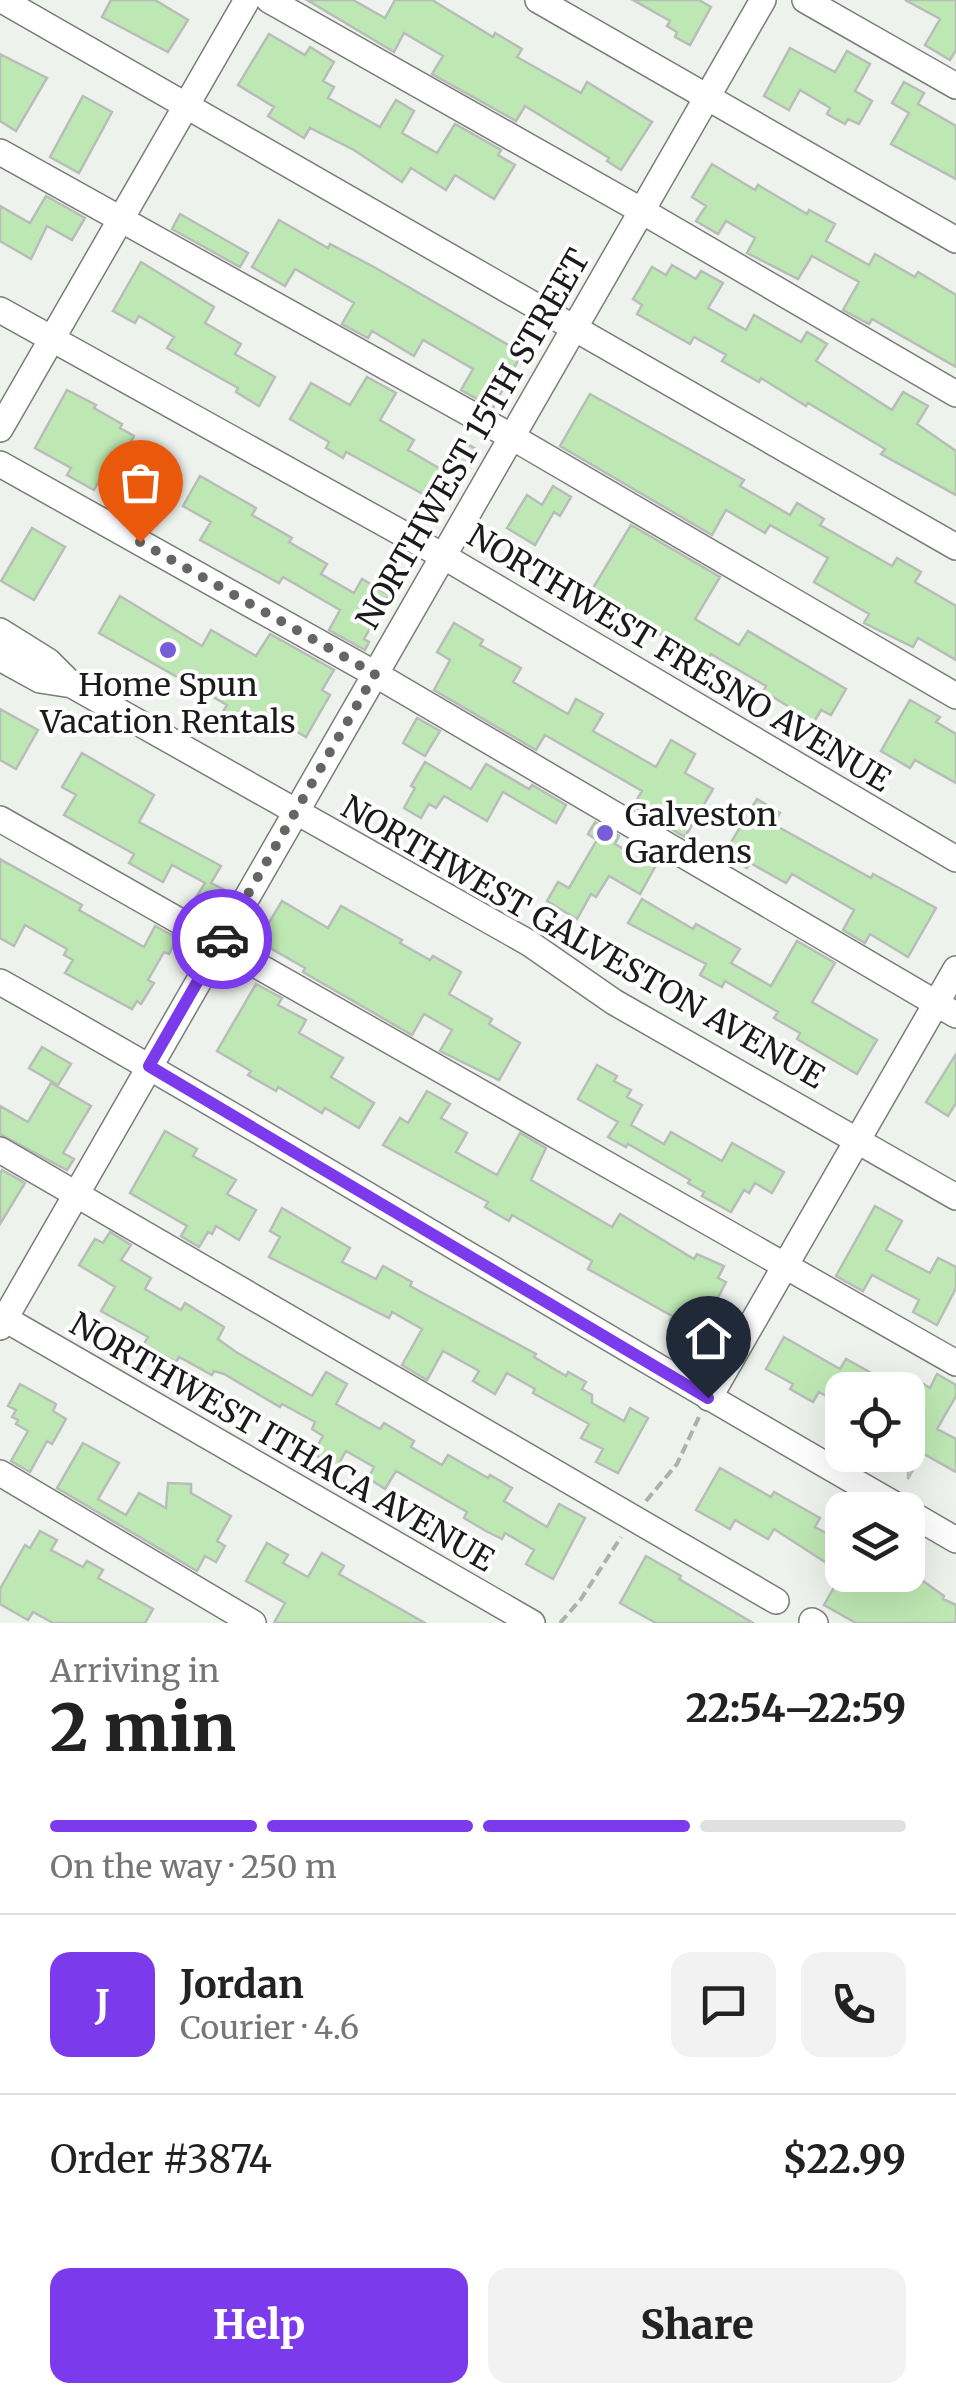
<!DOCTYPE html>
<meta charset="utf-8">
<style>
:root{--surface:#fff;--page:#f2f2f2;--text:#222;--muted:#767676;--line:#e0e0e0;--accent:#7c3aed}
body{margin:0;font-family:Merriweather,serif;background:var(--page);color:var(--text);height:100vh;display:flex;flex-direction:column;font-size:38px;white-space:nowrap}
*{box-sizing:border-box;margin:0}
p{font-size:32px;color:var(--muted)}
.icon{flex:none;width:55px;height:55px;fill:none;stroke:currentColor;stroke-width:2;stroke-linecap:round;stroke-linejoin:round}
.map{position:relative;height:1623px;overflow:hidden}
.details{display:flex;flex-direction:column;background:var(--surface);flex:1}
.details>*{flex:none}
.fabs{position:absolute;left:825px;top:1372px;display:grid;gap:20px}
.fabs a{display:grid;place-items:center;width:100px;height:100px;border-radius:20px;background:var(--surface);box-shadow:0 10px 40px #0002;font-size:50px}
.pin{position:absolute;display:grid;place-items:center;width:85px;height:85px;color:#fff;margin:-102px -42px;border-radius:50% 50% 50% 0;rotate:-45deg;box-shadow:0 0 10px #0007}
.pin .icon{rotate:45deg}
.courier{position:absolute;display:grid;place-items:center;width:100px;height:100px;margin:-50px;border:8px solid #7c3aed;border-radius:50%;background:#fff;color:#222;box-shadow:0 2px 12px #0007}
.overview em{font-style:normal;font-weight:800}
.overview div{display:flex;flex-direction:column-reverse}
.overview{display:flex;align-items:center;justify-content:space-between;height:170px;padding:0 50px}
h1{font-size:65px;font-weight:800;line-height:75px}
.bar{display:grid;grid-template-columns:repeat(4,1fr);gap:15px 10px;align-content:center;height:120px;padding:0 50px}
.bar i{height:12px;border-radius:8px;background:var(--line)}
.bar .current{background:var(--accent)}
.bar p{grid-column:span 4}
.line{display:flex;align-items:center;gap:25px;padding:0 50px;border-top:2px solid var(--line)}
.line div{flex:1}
.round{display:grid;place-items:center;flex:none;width:105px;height:105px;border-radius:20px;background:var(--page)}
.cta{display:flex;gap:20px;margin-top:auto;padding:20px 50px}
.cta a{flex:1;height:115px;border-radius:20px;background:var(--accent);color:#fff;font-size:40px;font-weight:800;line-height:115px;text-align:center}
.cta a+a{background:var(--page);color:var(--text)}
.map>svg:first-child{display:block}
.building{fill:#bee8b3;stroke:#b9bdb9;stroke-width:2.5}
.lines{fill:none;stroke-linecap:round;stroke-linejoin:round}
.minor-casing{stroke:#7a7d79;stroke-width:28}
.path{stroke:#adb0ad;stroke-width:4;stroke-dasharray:10 5;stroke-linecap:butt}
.minor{stroke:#fff;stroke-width:25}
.done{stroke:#646664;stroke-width:10;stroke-dasharray:0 18}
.route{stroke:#7c3aed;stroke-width:12}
.poi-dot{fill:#775ed8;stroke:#fff;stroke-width:4}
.labels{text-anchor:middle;stroke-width:8;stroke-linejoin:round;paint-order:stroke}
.street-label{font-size:32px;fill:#1a1b1a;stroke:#fff}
.poi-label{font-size:32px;fill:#1a1b1a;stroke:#fff}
</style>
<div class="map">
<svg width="956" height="1623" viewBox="0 0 956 1623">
<rect width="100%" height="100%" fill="#eef2ed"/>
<!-- building -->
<path class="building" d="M111 0H155L188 20 168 52 102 17Z
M307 0H353L385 18 395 0H432L493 37 495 33 522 49 517 57 581 93 587 82 652 122 621 170 607 161 609 158 525 106 516 121 432 74 443 56 404 33 394 52Z
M633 0H699L711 7 690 45 675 37 677 32 667 26 670 21Z
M905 0H956V50L950 60 925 45 940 19Z
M269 34 305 55 310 47 334 62 323 81 334 87 328 98 380 127 396 100 414 111 402 133 437 153 455 124 501 150 498 155 515 165 494 199 455 175 446 190 411 168 402 182 354 150 310 128 304 138 268 116 274 107 238 85Z
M790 48 835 72 847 51 870 64 855 91 872 101 859 124 848 119 845 124 827 114 830 108 800 90 789 110 764 96Z
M0 54 47 78 16 131 0 121Z
M904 82 924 93 918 104 956 126V179L891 144 909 113 892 103Z
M83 96 112 112 79 173 50 157Z
M712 164 755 190 758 185 807 214 809 210 835 224 826 241 869 265 875 254 915 277 918 272 956 295V367L872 319 869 324 843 310 859 282 812 256 798 279 747 253 755 238 726 221 718 234 696 221 706 206 692 197Z
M46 196 85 218 72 240 47 226 31 259 0 241V206L30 223Z
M180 214 248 253 240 267 172 229Z
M279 220 328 248 330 244 374 267 522 353 493 408 461 390 473 369 423 340 414 356 372 331 368 338 342 324 354 303 295 269 285 286 252 267Z
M141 262 214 307 205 323 241 344 235 354 275 377 259 406 236 392 238 388 167 348 174 337 139 316 135 323 113 311Z
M672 265 696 279 701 271 723 283 708 308 746 330 754 315 801 342 807 332 827 344 816 361 892 410 903 392 928 406 917 424 956 451V495L881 454 885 449 808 403 806 406 761 378 759 382 722 361 726 355 694 337 690 344 637 314 642 305 633 299 652 267 666 275Z
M367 377 396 393 380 420 414 440 408 450 449 474 434 500 346 452 343 458 326 448 329 442 290 419 311 383 350 405Z
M67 390 96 405 94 408 122 424 120 428 134 436 113 474 105 470 94 490 67 475 71 468 35 448Z
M590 394 744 480 740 486 790 515 797 503 824 519 820 525 892 566 897 558 921 572 915 582 956 606V660L918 638 913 647 864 623 869 614 814 582 828 558 770 525 765 533 726 510 712 535 560 446Z
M461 440 479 451 464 477 446 466Z
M200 476 256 508 252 515 292 538 289 542 327 564 321 574 354 593 362 579 389 595 364 639 369 642 365 650 329 630 340 610 283 577 279 583 200 540 211 522 183 506Z
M553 486 571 497 560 516 554 512 535 545 507 528 527 495 542 505Z
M631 525 720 577 695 619 739 645 748 631 846 689 831 715 821 710 814 722 763 691 766 686 711 654 707 662 590 593Z
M32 528 65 547 34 600 1 581Z
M120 596 202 646 211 630 256 656 270 634 334 670 322 690 330 695 306 737 268 715 256 735 221 715 227 705 99 633Z
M454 623 483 640 480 645 521 668 513 682 568 714 576 699 603 714 593 731 656 767 671 740 695 754 685 773 713 789 685 837 633 806 642 791 545 735 536 750 434 690 450 660 437 652Z
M910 700 940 717 936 722 956 734V783L915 760 910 768 881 751Z
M0 709 38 730 16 769 0 760Z
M417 718 440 731 425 756 403 743Z
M82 753 154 795 139 822 221 866 211 883 223 889 212 908 195 899 205 883 172 865 163 882 129 863 134 854 64 815 76 795 62 787Z
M425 762 471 789 486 764 529 789 532 785 566 805 556 823 503 792 487 821 444 796 436 808 429 804 421 818 404 808 415 788 411 786Z
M757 799 780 813 773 824 871 878 873 874 936 908 908 957 870 934 865 943 843 930 854 910 792 874 786 883 750 863 747 868 724 854Z
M595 822 619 836 615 844 655 867 640 894 609 876 596 897 591 894 577 919 547 901 558 882 569 888 597 840 588 834Z
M0 859 82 905 79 910 144 947 155 926 177 938 169 954 164 952 148 980 154 983 141 1004 137 1001 132 1009 65 973 73 960 64 955 67 949 25 925 14 946 0 938Z
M642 899 693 929 696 924 740 949 731 963 771 986 797 941 835 963 812 1002 877 1040 857 1074 797 1039 800 1033 774 1018 778 1012 725 981 722 987 700 975 706 964 628 923Z
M282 901 328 928 341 906 402 940 400 943 430 960 433 956 461 972 449 994 492 1019 489 1024 520 1043 499 1080 440 1051 452 1030 424 1014 412 1035 303 972 305 968 258 941Z
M256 984 282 998 278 1005 306 1020 299 1033 343 1058 331 1077 374 1103 359 1128 325 1108 322 1113 278 1087 276 1091 248 1075 251 1071 217 1051Z
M42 1047 71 1064 58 1085 29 1068Z
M956 1054V1103L948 1116 926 1102Z
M597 1065 617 1076 614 1081 631 1090 627 1097 642 1105 631 1125 664 1144 671 1132 722 1161 732 1143 784 1172 772 1193 755 1183 749 1193 744 1190 731 1212 702 1196 704 1192 688 1183 690 1180 628 1144 626 1147 608 1137 618 1122 578 1099Z
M51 1083 91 1106 63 1153 74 1159 67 1170 0 1134V1106L28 1122Z
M427 1091 450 1104 441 1118 467 1133 456 1152 497 1175 520 1133 546 1148 531 1180 612 1227 620 1214 694 1259 697 1254 724 1266 718 1278 726 1282 698 1336 670 1320 672 1316 588 1269 592 1261 512 1215 509 1221 485 1207 488 1202 383 1145 400 1118 408 1123Z
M165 1131 197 1149 193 1156 236 1180 227 1194 256 1210 239 1240 216 1226 212 1234 208 1232 199 1247 181 1236 187 1226 130 1193Z
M2 1170 25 1183 0 1224V1174Z
M875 1206 902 1221 886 1250 930 1273 938 1258 956 1267V1288L937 1325 913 1312 919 1300 872 1275 863 1291 836 1276Z
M282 1208 350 1248 342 1262 376 1279 383 1266 412 1282 410 1286 536 1354 534 1357 566 1376 568 1372 586 1382 582 1389 592 1395V1403L624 1421 630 1408 648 1418 618 1473 596 1462 603 1449 581 1438 589 1424 533 1393 535 1389 507 1373 495 1394 473 1381 479 1371 443 1351 427 1380 402 1365 422 1329 392 1312 389 1318 269 1257 280 1237 270 1231Z
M110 1232 131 1245 121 1260 151 1278 145 1289 181 1310 185 1303 224 1327 218 1339 236 1352 312 1396 326 1372 347 1384 336 1404 380 1429 384 1423 414 1441 411 1447 442 1465 448 1455 488 1478 490 1475 512 1488 504 1501 547 1527 559 1504 585 1518 553 1579 526 1564 534 1550 505 1533 502 1539 486 1531 464 1518 467 1512 396 1471 385 1489 368 1478 374 1467 346 1451 337 1467 313 1454 323 1436 312 1429 315 1422 282 1404 280 1407 224 1374 214 1371 212 1375 179 1357 176 1362 144 1344 148 1337 101 1311 115 1287 79 1265 95 1239 103 1243Z
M784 1337 840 1369 846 1359 902 1390H842V1405L819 1392 813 1402 790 1389 793 1384 766 1369Z
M937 1374 956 1385V1396L937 1429 956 1439V1472L922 1453 908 1479V1396L917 1380 930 1388Z
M20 1384 56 1404 53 1411 66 1419 52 1444 47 1441 30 1472 11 1461 28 1431 16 1424 18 1420 12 1417 16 1410 8 1406Z
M83 1443 119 1463 98 1499 126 1515 139 1493 166 1508 168 1483 191 1484V1493L231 1516 217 1541 225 1546 216 1562 205 1556 197 1571 57 1488Z
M720 1468 771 1497 774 1492 820 1518 815 1527 842 1542V1573L774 1529 768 1539 735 1520 730 1529 696 1510Z
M40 1531 57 1540 51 1550 83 1567 87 1561 103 1570 98 1578 153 1609 145 1623H53L33 1612 28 1620 0 1604V1589L25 1545 30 1548Z
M267 1543 288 1555 283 1563 308 1577 322 1553 344 1566 339 1574 425 1623H274L285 1603 246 1581Z
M646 1556 681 1576 679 1579 753 1623H656L620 1603Z
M909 1571 944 1596 943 1599 956 1605V1623H856L824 1605 841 1575H908Z"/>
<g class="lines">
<defs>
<path id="minor" d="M2 0 956 547
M269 0 642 211 956 394
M538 0 956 240
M805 0 956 86
M0 152 512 437 956 696
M0 310 443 556 956 859
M0 429 247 0
M0 464 375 674 956 1015
M0 631 48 661 72 685 529 943 614 1002 956 1197
M0 658 40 680 72 685
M0 819 956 1363
M0 982C304 1153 601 1337 904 1510
M0 1150 776 1601
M0 1316 532 1623
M0 1327 763 0
M709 1398 956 969
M0 1473 253 1623
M908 1512 956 1540
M812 1621 815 1623"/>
</defs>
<!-- minor casing -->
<use href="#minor" class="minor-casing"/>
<!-- path -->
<path class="path" d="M646 1501 677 1464 699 1417
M560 1623 581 1599 621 1537"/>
<!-- minor -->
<use href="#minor" class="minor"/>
</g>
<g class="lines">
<!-- done -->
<path class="done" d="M140 542 375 674 222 939"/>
<!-- route -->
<path class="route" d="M222 939 149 1066 708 1398"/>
</g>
<!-- markers -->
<g class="poi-dot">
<circle cx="168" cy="650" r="10"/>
<circle cx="605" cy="833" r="10"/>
</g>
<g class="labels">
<!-- street labels -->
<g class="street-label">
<text transform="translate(473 439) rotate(-60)" y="11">NORTHWEST 15TH STREET</text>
<text transform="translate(679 658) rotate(31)" y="11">NORTHWEST FRESNO AVENUE</text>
<text transform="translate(583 942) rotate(30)" y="11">NORTHWEST GALVESTON AVENUE</text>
<text transform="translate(282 1442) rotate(30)" y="11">NORTHWEST ITHACA AVENUE</text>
</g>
<!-- poi labels -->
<g class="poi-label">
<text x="168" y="696">Home Spun<tspan x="168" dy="37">Vacation Rentals</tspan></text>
<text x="625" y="826" text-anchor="start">Galveston<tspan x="625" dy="37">Gardens</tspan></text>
</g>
</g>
</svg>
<div class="fabs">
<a><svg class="icon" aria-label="locate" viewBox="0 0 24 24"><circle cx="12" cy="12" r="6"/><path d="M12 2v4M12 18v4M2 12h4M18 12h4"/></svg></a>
<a><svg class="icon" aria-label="layers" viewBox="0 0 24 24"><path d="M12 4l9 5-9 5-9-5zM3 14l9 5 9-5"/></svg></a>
</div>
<div class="pin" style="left:140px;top:542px;background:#ea580c"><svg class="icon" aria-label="bag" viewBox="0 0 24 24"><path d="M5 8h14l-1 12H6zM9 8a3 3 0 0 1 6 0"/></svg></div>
<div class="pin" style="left:708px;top:1398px;background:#1f2937"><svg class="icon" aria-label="home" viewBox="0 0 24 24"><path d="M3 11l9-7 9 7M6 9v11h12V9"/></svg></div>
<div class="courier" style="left:222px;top:939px"><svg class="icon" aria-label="car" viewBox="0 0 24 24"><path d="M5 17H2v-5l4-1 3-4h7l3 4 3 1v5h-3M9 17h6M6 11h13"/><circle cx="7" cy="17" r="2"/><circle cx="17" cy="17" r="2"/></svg></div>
</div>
<section class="details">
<div class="overview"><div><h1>2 min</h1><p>Arriving in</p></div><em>22:54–22:59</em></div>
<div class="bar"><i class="current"></i><i class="current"></i><i class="current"></i><i></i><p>On the way · 250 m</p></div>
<div class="line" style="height:180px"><b class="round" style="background:var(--accent);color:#fff">J</b><div><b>Jordan</b><p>Courier · 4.6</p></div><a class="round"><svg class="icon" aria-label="chat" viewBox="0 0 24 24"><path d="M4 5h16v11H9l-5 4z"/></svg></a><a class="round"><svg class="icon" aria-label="phone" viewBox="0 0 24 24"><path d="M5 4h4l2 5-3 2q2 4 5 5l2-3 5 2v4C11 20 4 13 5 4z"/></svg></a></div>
<div class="line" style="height:130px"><div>Order #3874</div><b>$22.99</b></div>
<div class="cta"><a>Help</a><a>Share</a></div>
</section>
